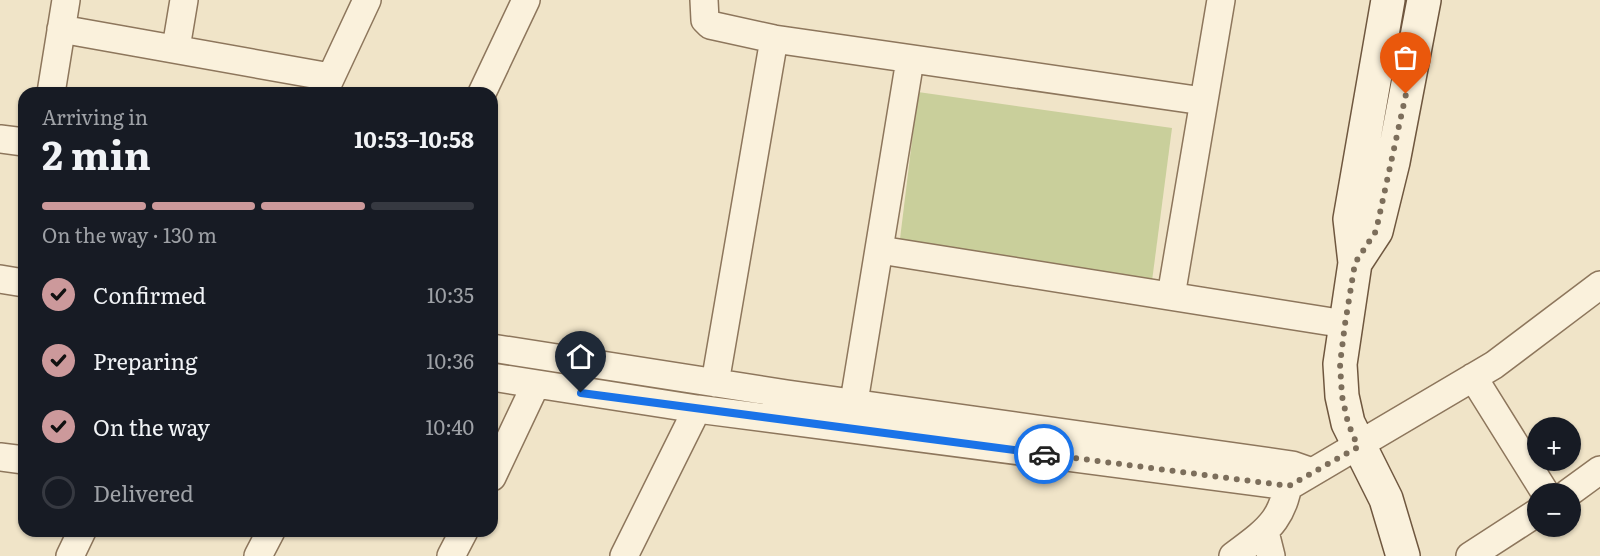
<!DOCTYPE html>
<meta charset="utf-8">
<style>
:root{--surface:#171b24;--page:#242831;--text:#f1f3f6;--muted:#9ea1a6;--line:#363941;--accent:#cc999b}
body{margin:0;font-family:Literata,serif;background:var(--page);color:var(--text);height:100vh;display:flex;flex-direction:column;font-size:22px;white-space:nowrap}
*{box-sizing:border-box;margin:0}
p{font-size:20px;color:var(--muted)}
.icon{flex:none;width:33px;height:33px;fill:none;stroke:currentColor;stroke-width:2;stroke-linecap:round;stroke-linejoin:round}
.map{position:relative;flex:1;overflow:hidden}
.panel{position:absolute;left:18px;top:87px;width:480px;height:450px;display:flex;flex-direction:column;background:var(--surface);border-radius:18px;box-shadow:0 2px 4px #0004}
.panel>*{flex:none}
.fabs{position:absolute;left:1527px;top:417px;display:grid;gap:12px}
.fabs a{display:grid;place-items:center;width:54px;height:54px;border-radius:50%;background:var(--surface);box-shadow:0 2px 4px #0004;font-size:30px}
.pin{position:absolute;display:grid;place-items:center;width:51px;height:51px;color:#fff;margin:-62px -26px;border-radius:50% 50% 50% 0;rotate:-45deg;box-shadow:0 0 6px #0007}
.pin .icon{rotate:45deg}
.courier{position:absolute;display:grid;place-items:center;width:60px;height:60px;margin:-30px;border:4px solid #1a73e8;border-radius:50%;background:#fff;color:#222;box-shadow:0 2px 8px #0007}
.head em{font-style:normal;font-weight:700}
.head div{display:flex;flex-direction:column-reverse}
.head{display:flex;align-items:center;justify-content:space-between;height:102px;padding:0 24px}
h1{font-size:39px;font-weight:700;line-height:45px}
.bar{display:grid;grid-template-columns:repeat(4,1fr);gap:9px 6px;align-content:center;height:72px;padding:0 24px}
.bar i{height:8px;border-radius:4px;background:var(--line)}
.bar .current{background:var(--accent)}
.bar p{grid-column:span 4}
ol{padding:0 24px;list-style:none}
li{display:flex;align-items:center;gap:18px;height:66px}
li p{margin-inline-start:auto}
li .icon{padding:6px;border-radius:50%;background:var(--accent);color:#111;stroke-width:4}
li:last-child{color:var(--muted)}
li i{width:33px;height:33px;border:3px solid var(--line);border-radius:50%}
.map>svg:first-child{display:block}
.green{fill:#c9cf9b}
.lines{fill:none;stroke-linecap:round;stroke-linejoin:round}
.street-casing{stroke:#8d765c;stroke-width:30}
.secondary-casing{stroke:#6f573f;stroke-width:36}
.street{stroke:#faf1dc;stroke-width:27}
.secondary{stroke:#faf1dc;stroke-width:33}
.done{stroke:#7c6e5b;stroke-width:6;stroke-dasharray:0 10.8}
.route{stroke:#1a73e8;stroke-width:8}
</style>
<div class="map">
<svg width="1600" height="556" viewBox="0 0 1600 556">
<rect width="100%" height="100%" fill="#f0e4c8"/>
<!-- green -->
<path class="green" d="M918 92 1172 128 1152 281 899 247Z"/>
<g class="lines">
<defs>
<path id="street" d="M704 0 705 20 710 25 774 39 1203 101
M61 29 330 77
M176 48 184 0
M324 92 367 0
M51 93 66 0
M482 93 526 0
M0 139 24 142
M880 250 1345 324
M0 279 24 283
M1171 296 1221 0
M492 348 787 394 1292 465 1312 472
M492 377 697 409 1289 486 1494 365 1600 285
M1473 377 1546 494
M715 383 774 39
M851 420 910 60
M0 457 24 460
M492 477 535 386
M1567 494 1600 470
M1265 532 1271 556
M70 556 82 531
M258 556 271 531
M451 556 464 531
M624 556 697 409
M1233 556C1272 527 1284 519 1291 469
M1470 556 1538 512"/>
<path id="secondary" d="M1388 0 1350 219 1355 263 1340 364 1342 396 1348 423 1386 499 1403 556
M1355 263 1376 231 1393 162 1424 0"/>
</defs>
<!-- street casing -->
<use href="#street" class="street-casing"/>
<!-- secondary casing -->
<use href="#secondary" class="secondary-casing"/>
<!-- street -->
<use href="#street" class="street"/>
<!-- secondary -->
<use href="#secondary" class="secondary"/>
</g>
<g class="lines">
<!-- done -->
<path class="done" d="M1044 454 1289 486 1358 447 1348 423 1342 396 1340 364 1345 324 1355 263 1376 231 1406 94"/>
<!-- route -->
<path class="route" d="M581 393 1044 454"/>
</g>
</svg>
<div class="fabs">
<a>+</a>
<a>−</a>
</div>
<div class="pin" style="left:1406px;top:94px;background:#ea580c"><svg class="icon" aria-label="bag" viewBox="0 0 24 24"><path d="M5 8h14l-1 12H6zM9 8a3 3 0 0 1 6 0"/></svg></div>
<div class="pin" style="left:581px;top:393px;background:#1f2937"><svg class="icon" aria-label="home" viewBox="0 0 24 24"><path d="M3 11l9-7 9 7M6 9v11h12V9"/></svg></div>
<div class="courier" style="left:1044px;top:454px"><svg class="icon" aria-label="car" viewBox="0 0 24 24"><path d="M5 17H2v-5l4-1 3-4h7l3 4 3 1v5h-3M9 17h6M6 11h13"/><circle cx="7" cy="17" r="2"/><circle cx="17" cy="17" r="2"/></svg></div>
<section class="panel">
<div class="head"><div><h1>2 min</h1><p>Arriving in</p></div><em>10:53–10:58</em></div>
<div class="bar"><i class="current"></i><i class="current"></i><i class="current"></i><i></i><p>On the way · 130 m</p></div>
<ol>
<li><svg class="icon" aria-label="check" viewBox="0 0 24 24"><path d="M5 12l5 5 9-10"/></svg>Confirmed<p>10:35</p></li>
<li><svg class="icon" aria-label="check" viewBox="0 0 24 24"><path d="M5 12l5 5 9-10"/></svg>Preparing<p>10:36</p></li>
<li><svg class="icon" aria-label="check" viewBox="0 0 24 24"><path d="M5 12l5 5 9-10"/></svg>On the way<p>10:40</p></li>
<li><i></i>Delivered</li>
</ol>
</section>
</div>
